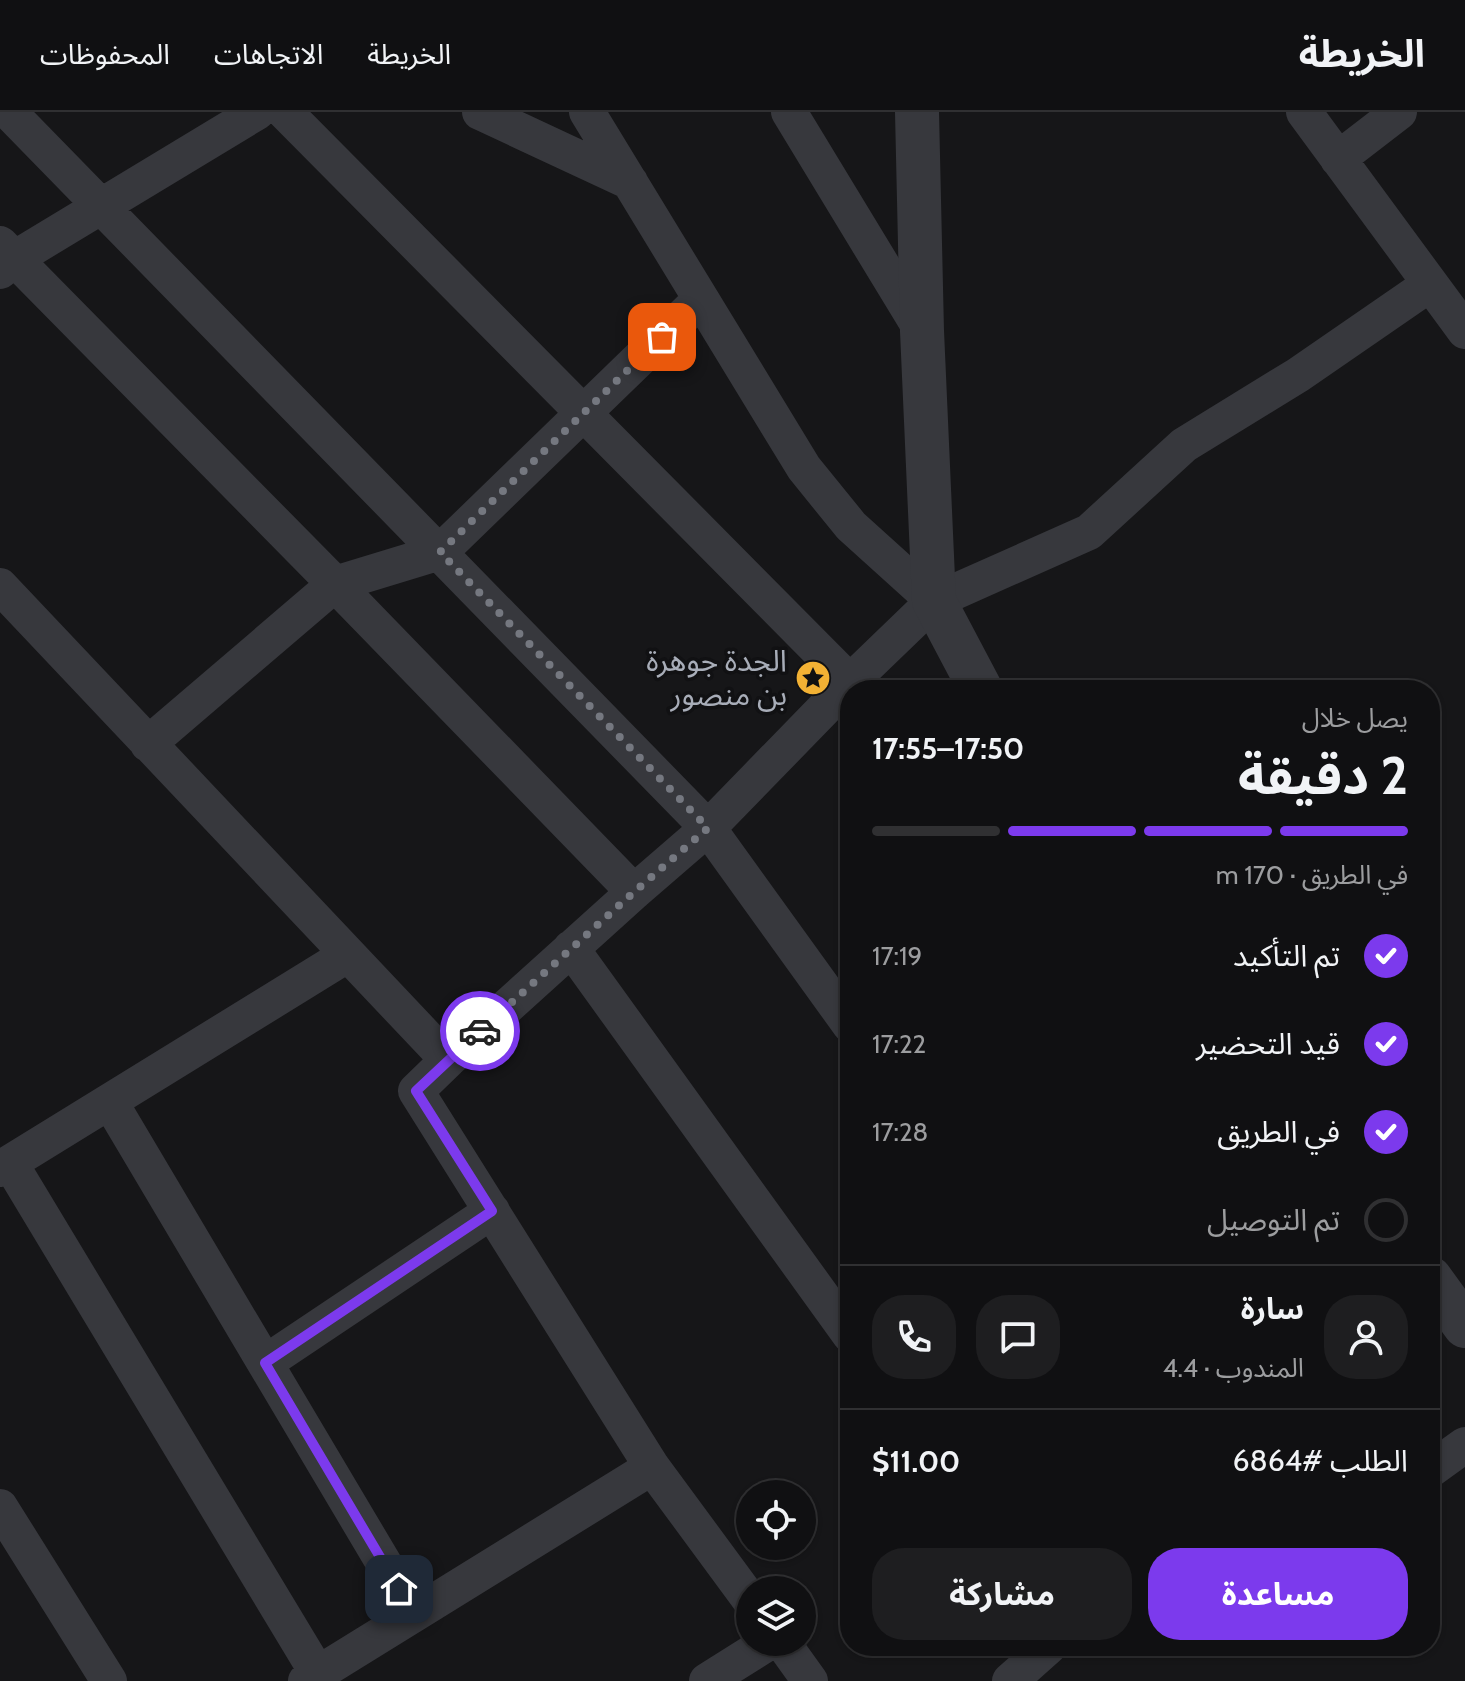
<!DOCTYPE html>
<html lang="ar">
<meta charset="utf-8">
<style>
:root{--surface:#101012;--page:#1e1e20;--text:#f1f3f6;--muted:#9c9d9f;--line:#303032;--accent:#7c3aed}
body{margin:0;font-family:Cabin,"Noto Sans Arabic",sans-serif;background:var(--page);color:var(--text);direction:rtl;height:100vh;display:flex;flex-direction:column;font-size:30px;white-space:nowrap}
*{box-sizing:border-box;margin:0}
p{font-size:26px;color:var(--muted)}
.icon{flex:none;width:44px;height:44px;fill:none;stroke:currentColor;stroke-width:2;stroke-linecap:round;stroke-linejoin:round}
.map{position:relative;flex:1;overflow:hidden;direction:ltr}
.panel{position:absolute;left:840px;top:568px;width:600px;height:976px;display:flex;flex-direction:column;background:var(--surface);border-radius:32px;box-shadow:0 2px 6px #0004,0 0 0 2px var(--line);direction:rtl}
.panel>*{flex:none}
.controls{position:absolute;left:736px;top:1368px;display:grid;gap:16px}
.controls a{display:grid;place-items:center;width:80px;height:80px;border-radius:50%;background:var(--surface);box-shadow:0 2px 6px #0004,0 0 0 2px var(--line);font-size:40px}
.pin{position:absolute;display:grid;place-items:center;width:68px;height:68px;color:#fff;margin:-34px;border-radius:16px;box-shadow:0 4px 12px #0006}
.courier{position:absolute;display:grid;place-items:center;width:80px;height:80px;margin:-40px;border:6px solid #7c3aed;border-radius:50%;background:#fff;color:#222;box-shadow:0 2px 10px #0007}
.overview em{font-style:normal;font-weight:700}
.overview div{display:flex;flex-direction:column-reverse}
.overview{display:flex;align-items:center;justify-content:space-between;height:136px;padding:0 32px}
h1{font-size:52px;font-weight:700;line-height:60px}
.bar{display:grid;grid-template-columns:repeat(4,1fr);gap:12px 8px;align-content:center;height:96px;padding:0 32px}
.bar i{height:10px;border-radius:6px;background:var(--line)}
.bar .active{background:var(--accent)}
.bar p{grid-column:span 4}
.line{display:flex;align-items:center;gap:20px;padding:0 32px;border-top:2px solid var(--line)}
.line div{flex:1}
.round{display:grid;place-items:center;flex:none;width:84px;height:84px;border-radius:32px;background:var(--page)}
ol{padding:0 32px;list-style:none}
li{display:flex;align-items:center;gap:24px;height:88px}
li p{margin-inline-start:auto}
li .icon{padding:8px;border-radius:50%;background:var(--accent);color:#fff;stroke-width:4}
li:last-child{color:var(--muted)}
li i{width:44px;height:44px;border:4px solid var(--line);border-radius:50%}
.primary-button{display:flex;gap:16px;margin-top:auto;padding:16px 32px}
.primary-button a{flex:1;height:92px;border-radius:32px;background:var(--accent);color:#fff;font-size:32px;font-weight:700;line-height:92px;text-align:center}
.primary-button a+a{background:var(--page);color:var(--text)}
header{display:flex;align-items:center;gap:48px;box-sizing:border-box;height:112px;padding:0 40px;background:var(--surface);border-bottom:2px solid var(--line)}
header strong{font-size:38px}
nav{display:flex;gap:44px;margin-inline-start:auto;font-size:28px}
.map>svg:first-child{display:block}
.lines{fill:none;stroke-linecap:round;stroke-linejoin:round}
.minor{stroke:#37383d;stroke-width:36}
.tertiary{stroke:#37383d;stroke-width:44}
.done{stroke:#757880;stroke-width:8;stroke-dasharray:0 14.4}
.route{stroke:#7c3aed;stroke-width:10}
.labels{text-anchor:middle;stroke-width:7;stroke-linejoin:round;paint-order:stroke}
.poi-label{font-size:30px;fill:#a8adb8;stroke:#111113;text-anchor:end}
</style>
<header>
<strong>الخريطة</strong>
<nav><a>الخريطة</a><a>الاتجاهات</a><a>المحفوظات</a></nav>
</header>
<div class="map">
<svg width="1465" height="1569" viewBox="0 0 1465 1569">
<rect width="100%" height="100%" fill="#161618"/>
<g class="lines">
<!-- minor -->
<path class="minor" d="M9 0 708 716 850 913
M285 0 850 570
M480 0 630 70
M587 0 804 356 851 414 934 489
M789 0 922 219
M1304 0 1465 219
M1338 47 1399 0
M0 132 335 472 634 780
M0 159 14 147 257 0
M0 474 448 948 634 780 708 716 850 570 934 489 1089 420 1184 333 1298 263 1430 172
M148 632 335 472 440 440 701 187
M571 836 850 1223
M448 948 416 979 652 1355 750 1488
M110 990 414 1502
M10 1051 318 1562
M0 1057 347 843
M265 1251 492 1099
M1430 1358 1465 1333
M0 1395 109 1569
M782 1530 810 1569
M306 1569 652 1355
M707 1569 769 1530
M1010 1569 1049 1534"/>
<!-- tertiary -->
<path class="tertiary" d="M917 0 922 219 934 489 981 578
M1430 1166 1465 1214"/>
</g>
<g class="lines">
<!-- done -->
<path class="done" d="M480 919 634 780 708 716 440 440 662 225"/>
<!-- route -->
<path class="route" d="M399 1477 265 1251 492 1099 416 979 480 919"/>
</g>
<!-- icons -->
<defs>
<symbol id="sight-disc" viewBox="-11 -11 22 22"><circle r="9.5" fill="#f2b134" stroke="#111113"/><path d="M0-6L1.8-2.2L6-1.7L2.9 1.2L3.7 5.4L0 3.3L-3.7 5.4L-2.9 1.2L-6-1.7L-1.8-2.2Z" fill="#111"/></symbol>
</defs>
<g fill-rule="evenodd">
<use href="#sight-disc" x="793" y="546" width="40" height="40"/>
</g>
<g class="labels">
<!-- poi labels -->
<g class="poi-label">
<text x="787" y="559">الجدة جوهرة<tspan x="787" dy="34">بن منصور</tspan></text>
</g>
</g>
</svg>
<div class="controls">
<a><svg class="icon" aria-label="locate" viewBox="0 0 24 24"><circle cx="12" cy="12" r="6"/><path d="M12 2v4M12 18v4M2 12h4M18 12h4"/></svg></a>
<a><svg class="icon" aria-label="layers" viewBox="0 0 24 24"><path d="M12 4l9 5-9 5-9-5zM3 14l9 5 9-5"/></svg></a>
</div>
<div class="pin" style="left:662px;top:225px;background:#ea580c"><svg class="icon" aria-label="bag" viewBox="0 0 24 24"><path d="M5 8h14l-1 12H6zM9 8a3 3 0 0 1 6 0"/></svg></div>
<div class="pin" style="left:399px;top:1477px;background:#1f2937"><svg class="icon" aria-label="home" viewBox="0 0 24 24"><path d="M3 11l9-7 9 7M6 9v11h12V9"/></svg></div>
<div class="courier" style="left:480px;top:919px"><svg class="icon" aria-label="car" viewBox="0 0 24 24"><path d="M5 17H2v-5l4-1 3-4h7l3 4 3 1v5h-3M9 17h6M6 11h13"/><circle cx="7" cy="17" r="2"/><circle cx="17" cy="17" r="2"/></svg></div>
<section class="panel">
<div class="overview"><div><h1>2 دقيقة</h1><p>يصل خلال</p></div><em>17:50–17:55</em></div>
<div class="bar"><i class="active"></i><i class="active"></i><i class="active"></i><i></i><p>في الطريق · 170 m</p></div>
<ol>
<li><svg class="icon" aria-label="check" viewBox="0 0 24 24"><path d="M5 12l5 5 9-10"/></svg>تم التأكيد<p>17:19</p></li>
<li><svg class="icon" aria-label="check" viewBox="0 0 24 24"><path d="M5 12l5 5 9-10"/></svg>قيد التحضير<p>17:22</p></li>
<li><svg class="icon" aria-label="check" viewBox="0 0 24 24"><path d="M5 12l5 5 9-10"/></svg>في الطريق<p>17:28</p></li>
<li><i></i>تم التوصيل</li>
</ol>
<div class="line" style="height:144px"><a class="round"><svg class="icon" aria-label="person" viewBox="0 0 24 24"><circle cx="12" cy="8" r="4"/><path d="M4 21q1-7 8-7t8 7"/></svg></a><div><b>سارة</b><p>المندوب · 4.4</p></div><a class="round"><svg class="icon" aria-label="chat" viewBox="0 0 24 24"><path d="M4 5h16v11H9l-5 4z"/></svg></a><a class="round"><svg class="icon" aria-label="phone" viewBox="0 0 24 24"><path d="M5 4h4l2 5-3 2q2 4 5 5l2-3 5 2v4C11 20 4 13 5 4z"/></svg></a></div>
<div class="line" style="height:104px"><div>الطلب #6864</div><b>$11.00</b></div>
<div class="primary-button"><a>مساعدة</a><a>مشاركة</a></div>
</section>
</div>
